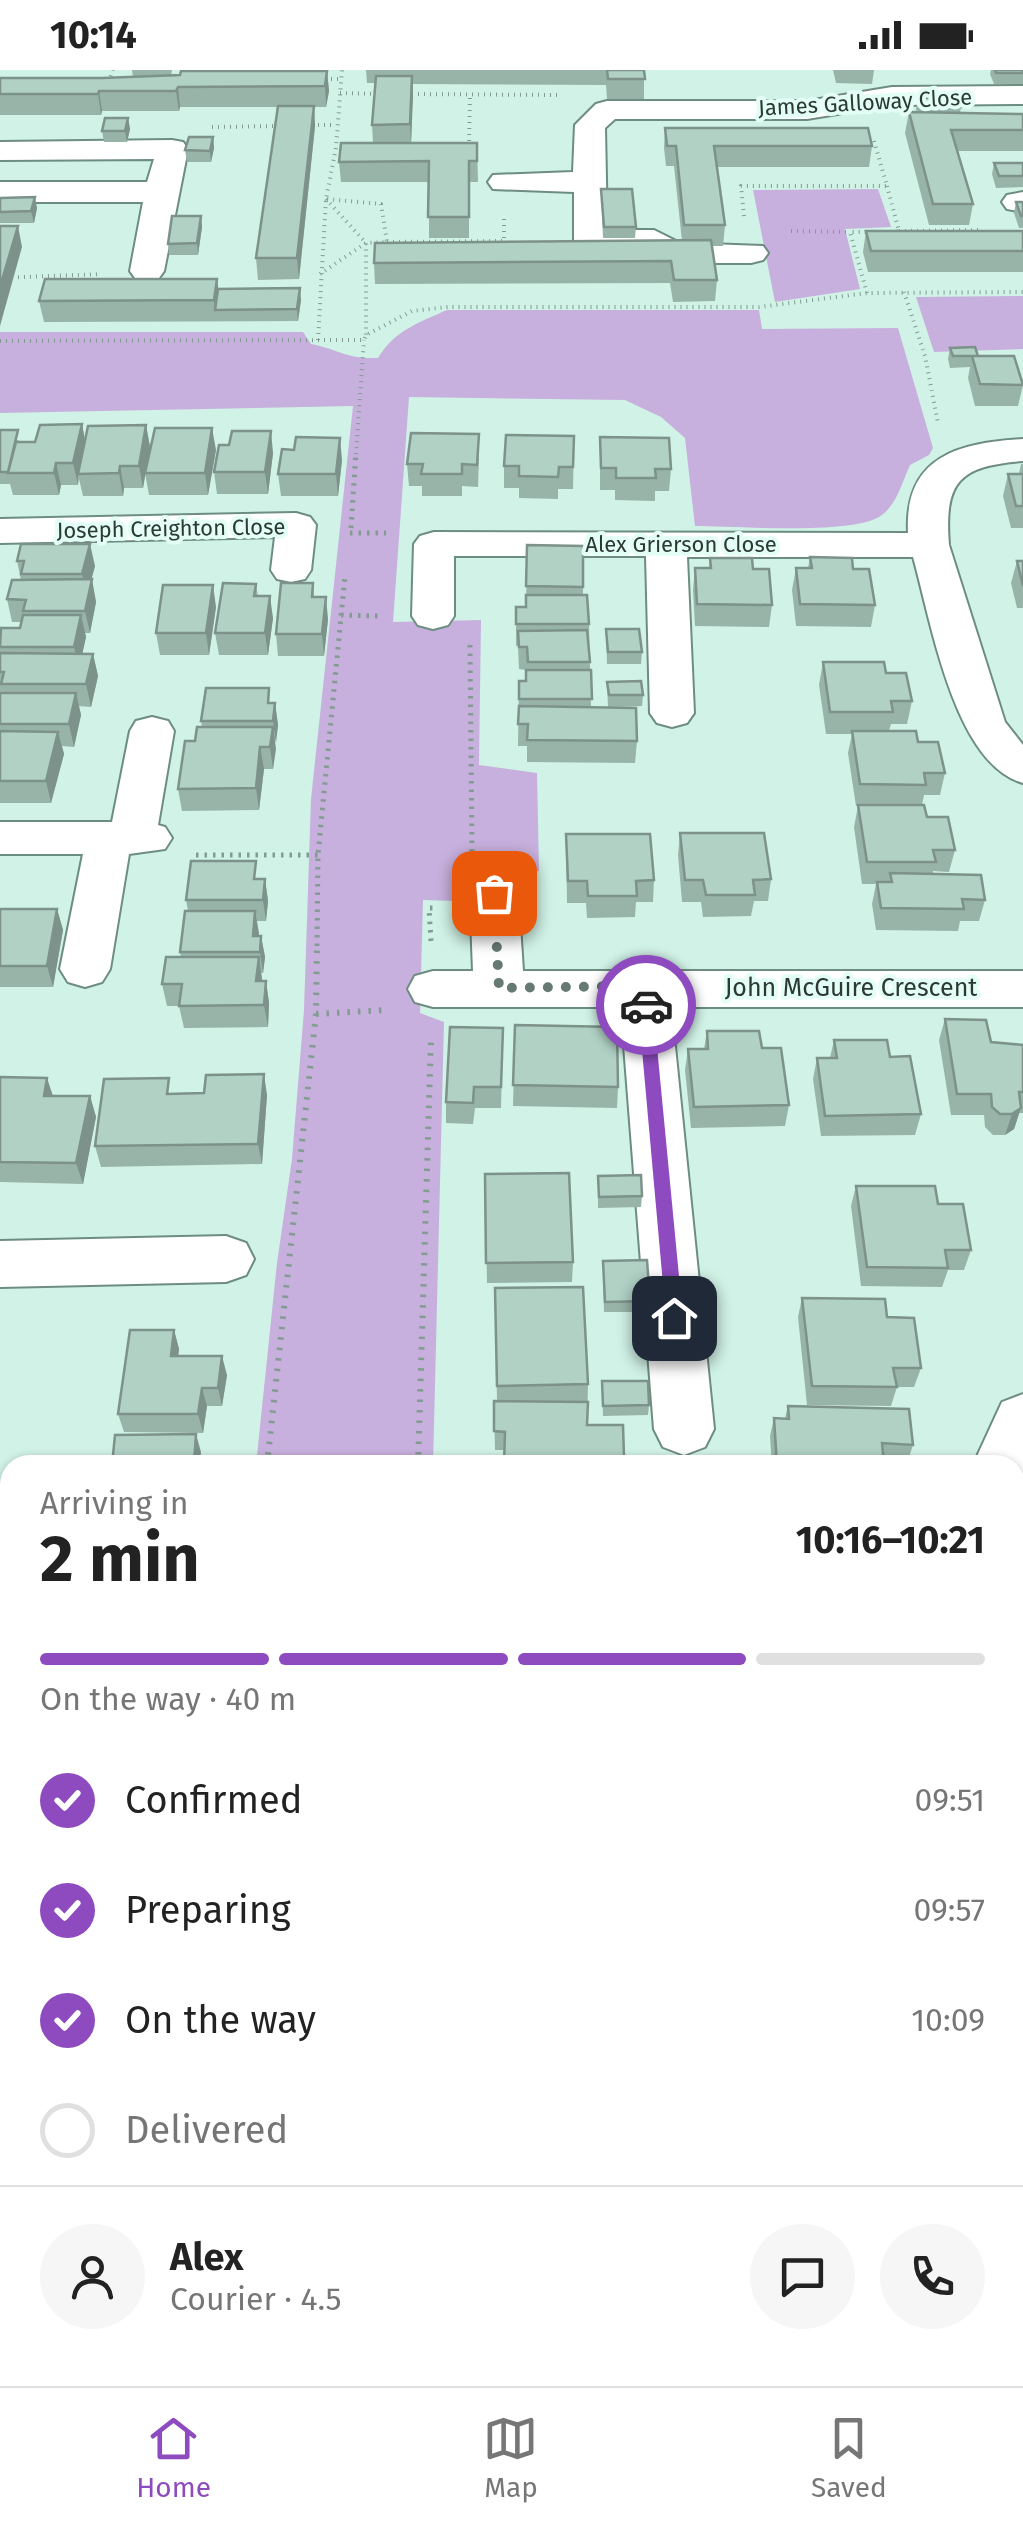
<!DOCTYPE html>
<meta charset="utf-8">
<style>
:root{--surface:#fff;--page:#f6f6f6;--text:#222;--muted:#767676;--line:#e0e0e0;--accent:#8e4bbf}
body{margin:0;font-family:"Fira Sans",sans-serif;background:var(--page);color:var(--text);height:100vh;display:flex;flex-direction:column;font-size:38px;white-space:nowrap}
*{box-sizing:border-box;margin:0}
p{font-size:32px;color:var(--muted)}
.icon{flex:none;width:55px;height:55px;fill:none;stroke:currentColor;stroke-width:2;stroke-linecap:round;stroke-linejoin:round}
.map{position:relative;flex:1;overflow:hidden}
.drawer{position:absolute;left:0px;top:1385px;width:1025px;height:932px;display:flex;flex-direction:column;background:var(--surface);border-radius:30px 30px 0 0;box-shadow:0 2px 8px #0004}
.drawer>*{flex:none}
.pin{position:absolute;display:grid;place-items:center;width:85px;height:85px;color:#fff;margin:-42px;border-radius:20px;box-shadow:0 5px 15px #0006}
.courier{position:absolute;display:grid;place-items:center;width:100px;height:100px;margin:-50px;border:8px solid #8e4bbf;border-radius:50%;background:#fff;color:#222;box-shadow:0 2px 12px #0007}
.headline em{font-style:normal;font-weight:700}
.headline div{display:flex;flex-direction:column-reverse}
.headline{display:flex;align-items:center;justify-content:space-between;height:170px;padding:0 40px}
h1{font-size:65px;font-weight:700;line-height:75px}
.bar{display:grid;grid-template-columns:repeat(4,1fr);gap:15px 10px;align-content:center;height:120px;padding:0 40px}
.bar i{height:12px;border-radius:8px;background:var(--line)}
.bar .selected{background:var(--accent)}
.bar p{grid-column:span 4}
.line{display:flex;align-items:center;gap:25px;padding:0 40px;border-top:2px solid var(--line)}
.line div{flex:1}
.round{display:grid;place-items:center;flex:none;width:105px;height:105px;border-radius:52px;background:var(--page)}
ol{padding:0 40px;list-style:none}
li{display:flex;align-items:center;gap:30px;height:110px}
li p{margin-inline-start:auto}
li .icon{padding:10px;border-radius:50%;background:var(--accent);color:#fff;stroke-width:4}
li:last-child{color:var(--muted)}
li i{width:55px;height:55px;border:5px solid var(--line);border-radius:50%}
.status{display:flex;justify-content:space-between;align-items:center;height:70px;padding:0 50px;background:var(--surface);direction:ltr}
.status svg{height:28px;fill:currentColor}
.menu{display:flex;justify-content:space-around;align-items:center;height:140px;border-top:2px solid var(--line);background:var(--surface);font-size:28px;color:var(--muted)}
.menu a{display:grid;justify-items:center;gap:5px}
.menu .selected{color:var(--accent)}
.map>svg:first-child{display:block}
.green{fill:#c7b0dd}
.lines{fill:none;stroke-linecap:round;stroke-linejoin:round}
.minor-casing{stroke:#6e8d82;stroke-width:4}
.path-far3{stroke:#849b93;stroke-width:4;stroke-dasharray:1 5;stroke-linecap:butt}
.path-far2{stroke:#849b93;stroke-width:5;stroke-dasharray:2.5 6;stroke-linecap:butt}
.path-far1{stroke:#849b93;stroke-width:6;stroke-dasharray:2.5 8;stroke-linecap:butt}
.path{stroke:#849b93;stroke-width:8;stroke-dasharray:4 10;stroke-linecap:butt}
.minor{fill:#fff;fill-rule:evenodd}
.wall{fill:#98b4a9}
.shaded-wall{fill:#7c928a}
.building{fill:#b1d1c5;stroke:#7c928a;stroke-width:2.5}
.route{fill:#8e4bbf}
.done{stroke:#667a73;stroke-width:10;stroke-dasharray:0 18}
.labels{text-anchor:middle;stroke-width:8;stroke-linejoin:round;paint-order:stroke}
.far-street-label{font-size:22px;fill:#2c3935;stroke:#e3fef4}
.street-label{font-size:25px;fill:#2c3935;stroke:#e3fef4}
</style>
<div class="status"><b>10:14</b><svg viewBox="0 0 49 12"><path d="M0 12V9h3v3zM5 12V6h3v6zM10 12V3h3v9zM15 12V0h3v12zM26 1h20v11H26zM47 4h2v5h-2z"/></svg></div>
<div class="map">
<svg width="1023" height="2316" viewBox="0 0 1023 2316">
<rect width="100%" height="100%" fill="#d1f2e6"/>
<!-- green -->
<path class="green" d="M878 119 891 157 845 159 860 219 775 232 753 120Z
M1023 226V279L934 282 916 227Z
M447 240H759L762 259 898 258 933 378 929 385 910 395C902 412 897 436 879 447 849 465 734 456 695 456L685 368 661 347 625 330 409 327 393 552 481 550 479 695 537 703 539 801 457 809 454 831 423 830 420 943 444 952 433 1395H256L277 1193 292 1089 304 940 311 729 353 336 0 343V262H303L311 274C341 280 345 289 378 288 395 260 418 253 447 240Z
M166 2308H354V2316H165Z"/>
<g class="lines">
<defs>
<path id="minor" d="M1023 16V34L892 35 807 49H615L605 58 607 160H654L680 173 763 176 768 183 763 190 751 193H672L646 180 579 177 574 170V122L493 119 488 112 493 105 573 102 575 55 596 34 607 31H807L892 17Z
M172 70 183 72 188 79 164 201 159 208H135L130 201 143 132H0V112H147L154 89 0 90V72Z
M1023 122V142L1007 139 1002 132 1007 125Z
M1023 369V391C959 396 944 411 949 475L1005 652 1023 675V713C954 694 931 550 913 487H687L694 643 687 653 672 657 657 653 650 643 646 486H454V546L448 555 433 559 418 555 412 546 414 474 420 466 434 462 908 463C904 386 959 373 1023 369Z
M296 443 310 447 316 455 311 500 305 509 291 512 277 509 271 500 275 467 0 473V449Z
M152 647 168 651 174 661 158 755 165 757 172 768 165 779 129 784 110 899 102 912 85 917 68 912 60 899 83 784H0V752H112L130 661 136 651Z
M494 806 511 811 518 823 523 901H1023V937H671L714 1359 705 1377 684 1385 663 1377 654 1359 621 937H433L415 932 408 919 415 906 433 901H473L470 823 477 811Z
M226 1166 246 1173 254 1189 246 1205 226 1212 0 1217V1171Z
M1023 1324V1414L1015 1417V1395H973L1002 1332Z
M1015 1669 1023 1672V1781L1015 1778Z
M0 1963H10V2037H0Z
M1015 2022H1023V2096H1015Z"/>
</defs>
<!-- minor casing -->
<use href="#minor" class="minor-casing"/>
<!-- path-far3 -->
<path class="path-far3" d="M319 9H343
M109 12 113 0
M340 23 379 24
M406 24 559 25
M312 55H335
M212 57 279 56
M469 77 470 25
M887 116 899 161H892
M326 129 366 173V265
M744 146 741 116H887L874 71
M791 161 850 162
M899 161 983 160
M387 172 504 171V149
M320 204 366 173 387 172 381 134 326 129
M0 208 101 204
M904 222 925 286 938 353
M867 223 850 162H870
M318 270 326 129 336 78 342 0
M0 271 364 270 366 265 412 241 448 237H759L867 223 1023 222
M356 384 364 270"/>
<!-- path-far2 -->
<path class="path-far2" d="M351 458 356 382
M350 463H386
M341 545 380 546
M470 575 472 783
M196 785H318
M431 871 429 838H438
M317 876 318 785 345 506"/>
<!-- path-far1 -->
<path class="path-far1" d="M316 944 386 940
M267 1395 316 944 317 873
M418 1395 431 968"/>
<!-- path -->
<path class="path" d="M188 2316 189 2308"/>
<!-- minor -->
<use href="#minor" class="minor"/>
</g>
<!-- wall -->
<path class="wall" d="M132 0H172L171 6 327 1 329 21 326 37H314L315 56 299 209 258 210 256 188 277 37H180L179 41H102L101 45H0V8L133 7Z
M366 0H644V29H607L606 15 413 14 411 73H477L478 112H469V168H429V112H341L339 92 373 73 372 55 375 13H367Z
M833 0H874L872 14 836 13Z
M991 0H1023V14H994L990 4Z
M918 28 961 37 960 43 1023 44V81H957L973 134 969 155H929L905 63 909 42H917L916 39Z
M128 48 130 59 127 72H104L102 61Z
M665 58 872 76 869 97H717L725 155 723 176H712L717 210 715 231 673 232 670 213 375 214 374 193 682 171 674 96H666L664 78Z
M213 67 214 78 211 92H187L185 80Z
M994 93H1023V117L996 118 992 104Z
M601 119 636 157 635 168H603Z
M0 128 37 138 34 153H0Z
M1016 132H1023V158H1019L1014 143Z
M201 146 202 157 198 185H169L168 174Z
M866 161H1023V202H868L863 182Z
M218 219 301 230 298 251 44 252 39 231Z
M950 278 977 286 1023 315 1018 336H975L968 308 970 297 950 298 948 289Z
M82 354 85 371 146 355 150 377 143 418H124L123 426H83L79 409 78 415H61L59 425H13L10 414H0V360L21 372H35Z
M574 366 573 419H558V429L519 428V418H504V396Z
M600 367 671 399 669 421H655V431L615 430V420H600Z
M216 380 208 425H149L145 403Z
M273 383 268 424H217L214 402Z
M479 386 478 417 462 416V426H422V416H409L407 394Z
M342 390 338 426H281L278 404Z
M1021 394H1023V458H1011L1003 426 1008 404H1019Z
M527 475 583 517V525L589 554 591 638 637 671 635 693 527 692V676H518L519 611H526V600L519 599 518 576H516V537H526Z
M810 487 853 499 875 535 871 557 796 556 792 520 796 498H808Z
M710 488 772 535 769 557 695 556 693 520 695 498H709Z
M17 491 95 496 91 509 96 532 90 563H85L86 567 82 584H93L98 606 91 637 79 636 81 645 74 677 62 676 64 684 51 733H0V562L20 558 21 552H12L7 529 21 510Z
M1017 491H1023V538H1017L1011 513Z
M313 513 314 527 328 549 324 586H278L276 564Z
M256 514 258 526 273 548 268 585H219L215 563Z
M216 537 209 585H160L156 563Z
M606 559 642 582 641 594H607Z
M823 592 886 603 912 631 907 654H891L889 661 918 672 945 703 940 725H924L922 735 927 747 955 780 949 802 933 801V804L985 830 979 851H960L958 861 876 860 872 834 876 814H862L854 757 858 736H856L848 683 852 664H826L819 615Z
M607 612 643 625 642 636 608 637Z
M271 633H275L278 655 275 673 273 699H264L259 740 182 741 178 719 202 657 201 651Z
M680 763 771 809 768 831H754L751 846 703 847 701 832H682L678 785Z
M566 764 654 810 653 832H636L635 847 587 848 586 833H567Z
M259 809H265L268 831 266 851H257L258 866H261L265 887 263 903H261L262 911H266L269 933 268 957 184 958 179 936H167L162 914 181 887 180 882 188 841 186 830Z
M0 839H57L63 860 53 917H0Z
M945 949 991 972 1023 975V1043H1019L1014 1059 1005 1065H993L985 1057 984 1045H951L939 970Z
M515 955 618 1017 617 1038 513 1036Z
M503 958 501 1038H475L473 1054 446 1053V1032Z
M707 961 762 978 789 1035 785 1056 691 1058 685 1000 688 979H704Z
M834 970 890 987 921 1044 915 1065 821 1066 813 1009 817 988H830Z
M0 1007 53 1026H90L96 1047 83 1114 0 1112Z
M173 1024 267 1025 262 1094 101 1097 95 1076Z
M485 1104 573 1192 572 1212 487 1213Z
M598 1106 642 1126 641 1137 598 1138Z
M856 1116 938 1134 971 1180 964 1200H948L942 1217 861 1216 851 1136Z
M603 1191 650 1231 649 1242H604Z
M495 1218 588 1314 587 1355 624 1387 623 1395H504V1380H495L494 1331H497Z
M802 1228 887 1247 921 1298 914 1317H897L891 1336 807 1335 798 1247Z
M174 1260 179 1279 178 1286 227 1305 222 1336H207L203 1363 124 1362 118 1344Z
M602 1311 649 1335 648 1345 603 1346Z
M788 1336 913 1375 907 1393 884 1392V1395H772L770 1366 774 1348H785Z
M0 1421 10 1422V1481H0Z
M0 1535 10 1538V1572L0 1571Z
M10 1805V1876H9L0 1865V1857Z
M0 2035H10V2173L0 2172Z
M812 2308H948L949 2316H813Z"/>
<!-- shaded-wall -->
<path class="shaded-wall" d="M327 1 329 21 326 37 325 16Z
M412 6 413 26 411 75 410 54Z
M178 17 180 37 179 41 176 21Z
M99 21 102 41 101 45 98 24Z
M314 36 315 56 299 209 297 188Z
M128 48 130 59 127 72 125 61Z
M213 67 214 78 211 92 210 81Z
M35 127 37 138 34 153 31 141Z
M201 146 202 157 198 185 197 173Z
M18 156 22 177 0 256V217Z
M217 209 220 230 215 240 214 230Z
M300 218 301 230 298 251 297 239Z
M82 354 86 376 78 404V415L73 393Z
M146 355 150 377 143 418 139 396Z
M212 358 216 380 208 425 205 403Z
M271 361 273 383 268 424 265 402Z
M340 368 342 390 338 426 336 404Z
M56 393 61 415 59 425 54 403Z
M120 396 124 418 123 426 119 403Z
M90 474 95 496 87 526 82 504Z
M92 509 96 532 90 563 85 541Z
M213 515 216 537 209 585 206 563Z
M270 526 273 548 268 585 265 563Z
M326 527 328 549 324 586 322 564Z
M81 545 86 567 79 599 74 577Z
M93 584 98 606 91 637 86 614Z
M76 623 81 645 74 677 69 654Z
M275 633 278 655 276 673 273 651Z
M273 657 276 679 273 699 270 677Z
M58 662 64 684 51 733 46 711Z
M260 677 264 699 259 740 256 718Z
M265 809 268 831 266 851 263 830Z
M57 839 63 860 53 917 47 896Z
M255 841 259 863 257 882 253 866Z
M261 866 265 887 263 903 260 882Z
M259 887 262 909 260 933 256 911Z
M266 911 269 933 268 957 264 935Z
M264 1004 267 1025 262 1094 258 1074Z
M47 1008 54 1029 44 1026Z
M90 1026 96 1047 83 1114 76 1093Z
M1021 1038 1014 1059 1005 1065 1012 1044Z
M174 1260 179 1279 176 1305 171 1286Z
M222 1286 227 1305 222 1336 218 1318Z
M202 1318 207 1336 203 1363 198 1344Z
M196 1364 201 1382 200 1395H195Z
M10 1538V1572L5 1563Z
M10 2126V2170L4 2166Z"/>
<!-- building -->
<path class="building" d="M607 0H644L645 9H608Z
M995 0H1023V3H996Z
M181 1H327L325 16 178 17 176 21H99L98 24H0V8H102L180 5Z
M376 6H412L410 54 372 55Z
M958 27 961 37H920L918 28Z
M278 36H314L297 188H256Z
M909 42 1023 44V60H951L973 134H933Z
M105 48H128L125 61H102Z
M665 58H868L872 76H714L725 155H684L676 76H667Z
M189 67H213L210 81 185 80Z
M341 73H477V91H469V147H428L429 91 339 92Z
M994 93H1023V106H999Z
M601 119H632L636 157H604Z
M35 127 31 141 0 142V128Z
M1016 132H1023V146H1021Z
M172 146H201L197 173 168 174Z
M0 156H18L0 217Z
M866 161H1023V181H871Z
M711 170 717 210H674L671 191 374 193 375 173Z
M45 209H217L214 230 39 231Z
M300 218 297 239 215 240 218 219Z
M975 277 978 286H953L950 278Z
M972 286H1014L1023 315 980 314Z
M82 354 73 393H56L54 403H8L16 372H35L40 355Z
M146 355 139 396H120L119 403 78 404 88 356Z
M155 358H212L205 403H145Z
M0 360H18L8 402H0Z
M232 361H271L265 402H214L219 375H229Z
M411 363 479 364 477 395 462 394V404H421L423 394H407Z
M506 365 574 366 573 397H559L558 407 519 406V396H504Z
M296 367 340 368 336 404H278L282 379 294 380Z
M600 367 669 368 671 399H655L656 408H616V398H601Z
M1008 404H1023V436H1016Z
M21 474H90L82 504H21L24 491H17Z
M527 475 583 476V517L526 516Z
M810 487 852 488 853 499H869L875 535 800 534 796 498H812Z
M710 488H752L753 499H769L772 535 697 534 695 498H711Z
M1017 491H1023V516Z
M92 509 85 541H23L26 530 7 529 12 510Z
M223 513 256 514 254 526H270L265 563H215Z
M281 513H313L312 527H326L322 564H276Z
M163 515H213L206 563H156Z
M526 525H587L589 554H516V537H526Z
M23 545H81L74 577H0L1 558H20Z
M606 559H639L642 582H608Z
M587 560 590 592H528L527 577H519L518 561Z
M0 583 93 584 86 614H1L4 602H0Z
M823 592H884L886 603H906L912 631H891L893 642H830Z
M526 600H591L592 629H519V611H526Z
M641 611 643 625H609L607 612Z
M206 618H269L268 633H275L273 651H201Z
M0 623H76L69 654H0Z
M519 636 636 638 637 671 527 670 528 654H518Z
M197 657H273L270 677H260L256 718 178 719 185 671H195Z
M0 661 58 662 46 711H0Z
M852 661H916L918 672H938L945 703H924L926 715 860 714Z
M858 735H924L927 747H948L955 780H933L936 792H867Z
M680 763H764L771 809 753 810 755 825H706L703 810H685Z
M566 764H650L654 810 636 811 637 826H588L587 811H568Z
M191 791H256L254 809H265L263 830H186Z
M890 803 981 805 985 830 962 829 964 839 881 838 877 812H892Z
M0 839H57L47 896H0Z
M185 841H255L253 866H261L260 882H180Z
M166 887H259L256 911H266L264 935 179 936 182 914H162Z
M945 949 986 950 991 972 1023 975V1022H1019L1021 1038 1012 1044H1000L992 1037 991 1024H957Z
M515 955 617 957 618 1017 513 1015Z
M450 957 503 958 501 1017H474L473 1033 446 1032Z
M707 961H759L762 978H781L789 1035 694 1037 688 979H708Z
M834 970H887L890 987 910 986 921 1044 825 1046 817 988H837Z
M264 1004 258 1074 95 1076 104 1009 169 1008 167 1024 204 1023 206 1005Z
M0 1007 47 1008 44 1026H90L76 1093 0 1092Z
M569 1103 573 1192 486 1193 485 1104Z
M641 1105 642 1126 599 1127 598 1106Z
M856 1116H935L938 1134H963L971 1180H945L948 1198 867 1197Z
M647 1190 650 1231 605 1232 603 1191Z
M583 1217 588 1314 497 1316 495 1218Z
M802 1228 885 1229 887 1247 914 1248 921 1298H893L897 1317 812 1316Z
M130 1260H174L171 1286H222L218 1318H202L198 1344H118Z
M602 1311H648L649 1335 603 1336Z
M494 1331 588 1332 587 1355H623L624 1387H588V1395H504L505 1362 494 1361Z
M788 1336 909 1339 913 1375 882 1373 884 1395H777L774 1348 789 1349Z
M196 1364 194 1393H210V1395H112L115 1365Z
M0 1421 10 1422V1472H0Z
M0 1535 10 1536 5 1563H0Z
M8 1805H10V1864H0Z
M0 2035H10V2126L4 2166H0Z
M368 2308H665L666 2316H368Z
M819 2308H948L949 2316H820Z"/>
<!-- route -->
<path class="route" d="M646 930 653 935 683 1248 674 1256 666 1248 638 935Z"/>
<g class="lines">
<!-- done -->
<path class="done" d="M494 823 499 918 644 916 646 935"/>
</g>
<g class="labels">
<!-- far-street labels -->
<g class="far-street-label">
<text transform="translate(865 32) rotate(-3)" y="8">James Galloway Close</text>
<text transform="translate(171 458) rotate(-1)" y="8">Joseph Creighton Close</text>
<text x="681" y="482">Alex Grierson Close</text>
</g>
<!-- street labels -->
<g class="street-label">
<text x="851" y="926">John McGuire Crescent</text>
</g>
</g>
</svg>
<div class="pin" style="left:494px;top:823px;background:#ea580c"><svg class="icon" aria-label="bag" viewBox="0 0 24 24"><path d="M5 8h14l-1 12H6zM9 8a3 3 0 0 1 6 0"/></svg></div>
<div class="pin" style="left:674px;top:1248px;background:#1f2937"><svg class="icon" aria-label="home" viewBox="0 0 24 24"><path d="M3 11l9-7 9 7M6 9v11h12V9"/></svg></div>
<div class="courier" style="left:646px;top:935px"><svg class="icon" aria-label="car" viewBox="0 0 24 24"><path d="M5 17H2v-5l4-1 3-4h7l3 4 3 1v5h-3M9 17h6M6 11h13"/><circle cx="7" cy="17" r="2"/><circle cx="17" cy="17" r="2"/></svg></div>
<section class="drawer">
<div class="headline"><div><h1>2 min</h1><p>Arriving in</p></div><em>10:16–10:21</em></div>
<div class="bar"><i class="selected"></i><i class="selected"></i><i class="selected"></i><i></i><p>On the way · 40 m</p></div>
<ol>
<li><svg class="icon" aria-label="check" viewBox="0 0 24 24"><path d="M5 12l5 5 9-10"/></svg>Confirmed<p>09:51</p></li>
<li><svg class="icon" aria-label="check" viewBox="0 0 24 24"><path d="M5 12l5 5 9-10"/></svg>Preparing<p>09:57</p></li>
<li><svg class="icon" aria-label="check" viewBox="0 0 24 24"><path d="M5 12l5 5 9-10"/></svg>On the way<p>10:09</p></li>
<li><i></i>Delivered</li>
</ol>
<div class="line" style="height:180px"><a class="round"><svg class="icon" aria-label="person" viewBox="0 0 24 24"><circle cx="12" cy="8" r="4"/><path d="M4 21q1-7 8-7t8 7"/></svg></a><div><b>Alex</b><p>Courier · 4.5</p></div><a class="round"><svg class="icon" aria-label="chat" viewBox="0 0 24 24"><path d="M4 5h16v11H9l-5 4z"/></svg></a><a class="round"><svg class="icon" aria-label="phone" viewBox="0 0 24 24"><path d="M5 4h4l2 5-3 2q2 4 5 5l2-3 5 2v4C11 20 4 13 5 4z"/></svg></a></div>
</section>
</div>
<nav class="menu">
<a class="selected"><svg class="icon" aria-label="home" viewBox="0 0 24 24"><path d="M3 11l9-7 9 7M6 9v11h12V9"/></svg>Home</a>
<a><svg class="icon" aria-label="map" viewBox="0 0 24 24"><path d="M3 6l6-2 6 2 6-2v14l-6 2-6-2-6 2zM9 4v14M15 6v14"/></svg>Map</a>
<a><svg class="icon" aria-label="saved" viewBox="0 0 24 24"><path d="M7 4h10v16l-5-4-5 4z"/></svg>Saved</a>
</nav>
